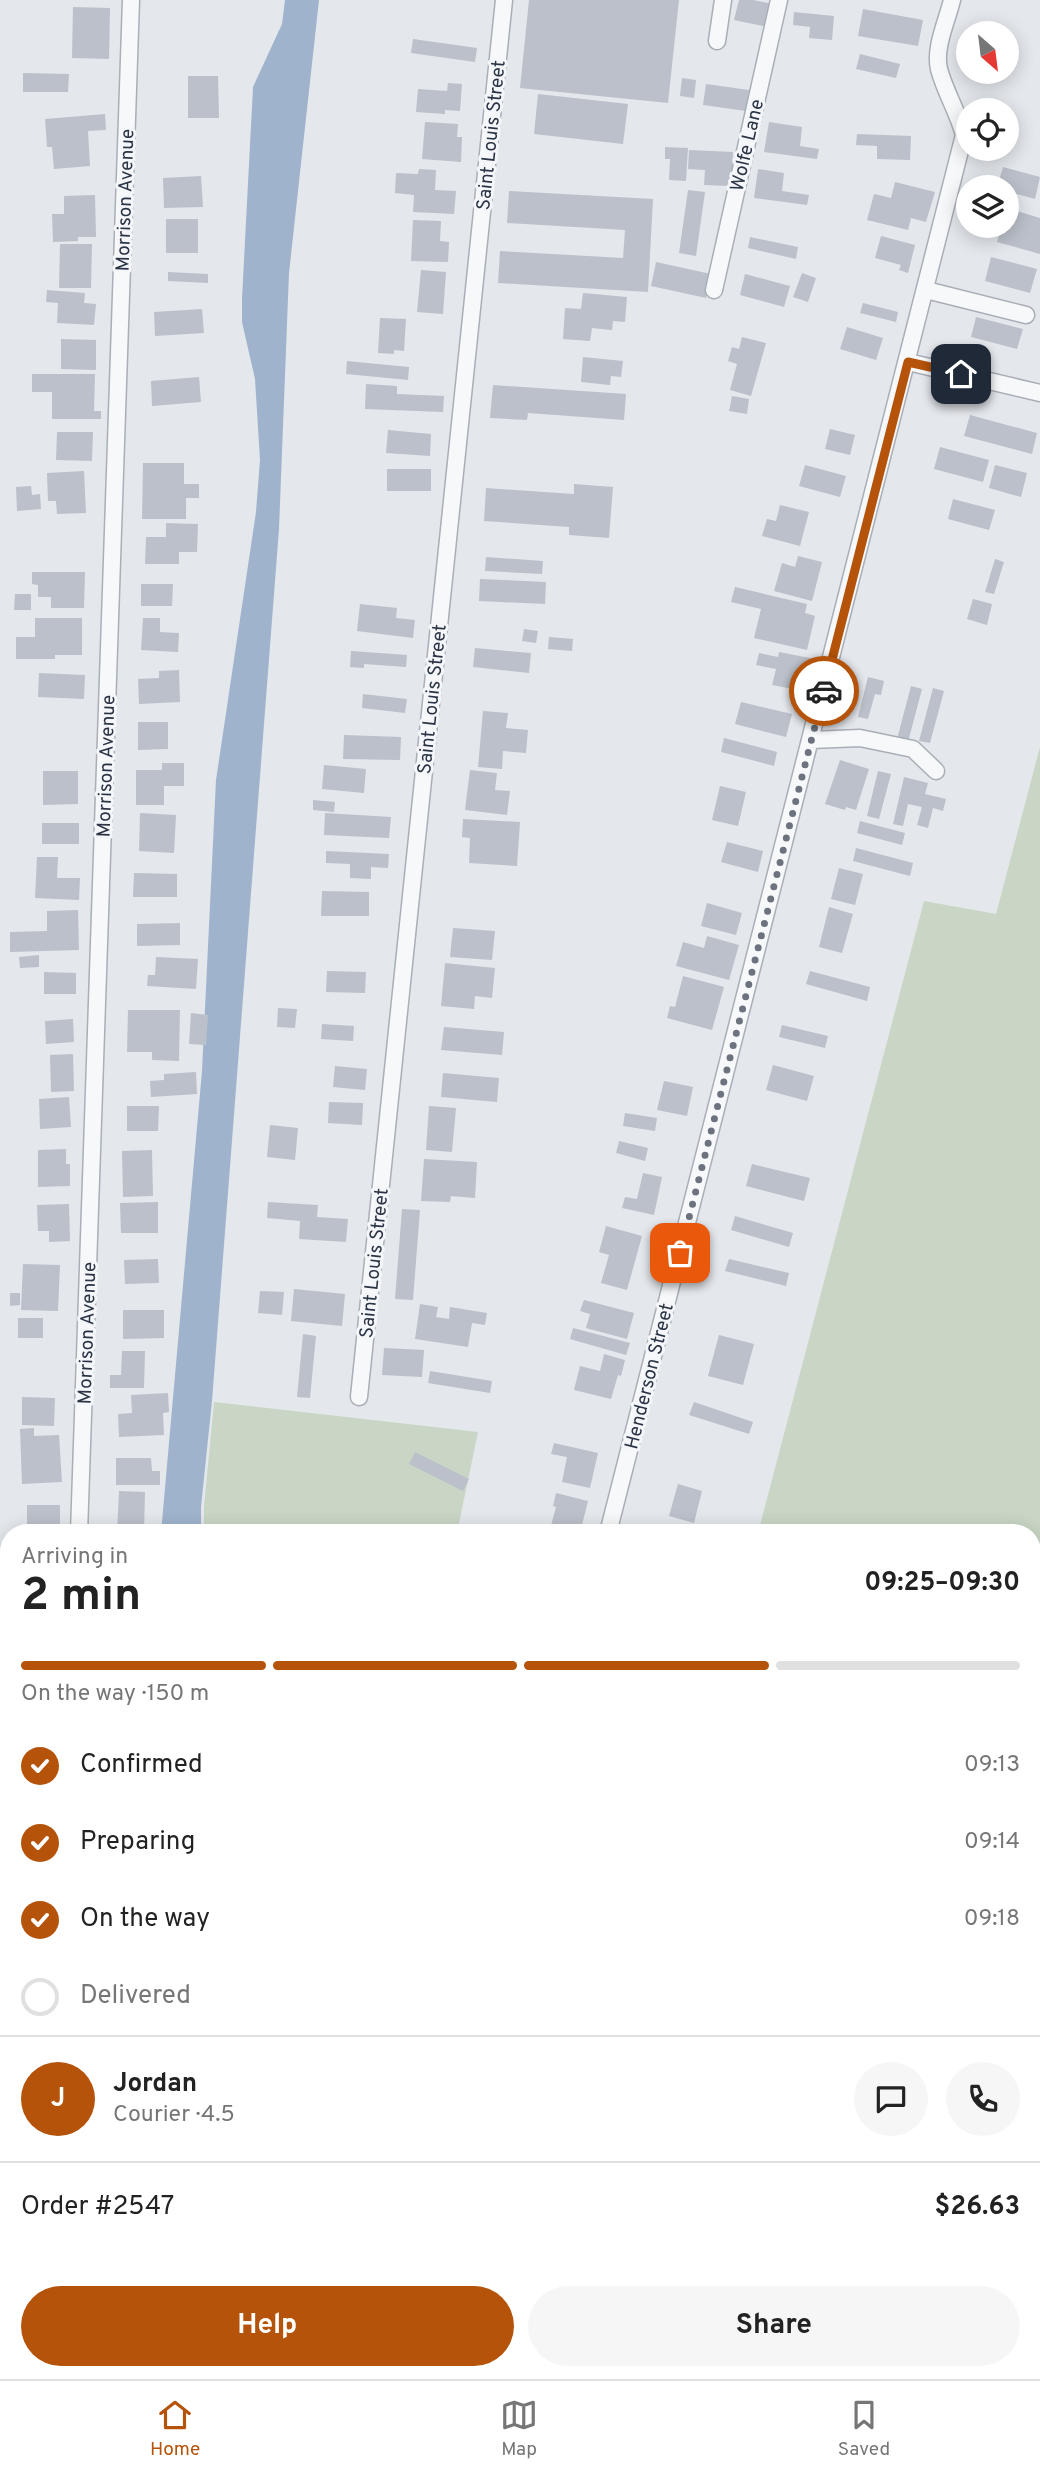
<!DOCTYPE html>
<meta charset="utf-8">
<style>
:root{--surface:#fff;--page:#f6f6f6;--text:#222;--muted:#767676;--line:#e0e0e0;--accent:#b45309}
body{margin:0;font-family:Overpass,sans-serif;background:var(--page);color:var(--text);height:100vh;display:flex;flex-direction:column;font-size:26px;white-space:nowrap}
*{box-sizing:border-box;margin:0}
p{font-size:23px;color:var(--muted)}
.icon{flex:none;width:38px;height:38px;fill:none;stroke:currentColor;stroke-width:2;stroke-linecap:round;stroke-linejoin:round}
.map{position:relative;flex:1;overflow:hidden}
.side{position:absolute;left:0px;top:1524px;width:1041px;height:856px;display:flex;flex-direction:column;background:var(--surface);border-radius:28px 28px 0 0;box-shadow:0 4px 18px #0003}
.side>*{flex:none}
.needle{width:46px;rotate:152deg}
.controls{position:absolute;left:956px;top:21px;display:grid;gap:14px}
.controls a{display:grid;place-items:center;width:63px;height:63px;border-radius:50%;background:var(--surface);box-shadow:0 4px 18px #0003;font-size:35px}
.pin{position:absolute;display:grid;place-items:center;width:60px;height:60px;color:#fff;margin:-30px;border-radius:14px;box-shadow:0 4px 10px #0006}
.courier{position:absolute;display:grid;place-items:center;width:70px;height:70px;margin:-35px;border:5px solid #b45309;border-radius:50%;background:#fff;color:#222;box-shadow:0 2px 9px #0007}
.headline em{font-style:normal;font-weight:700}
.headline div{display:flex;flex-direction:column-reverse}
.headline{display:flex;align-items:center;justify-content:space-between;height:119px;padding:0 21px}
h1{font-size:46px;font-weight:700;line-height:52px}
.bar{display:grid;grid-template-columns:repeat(4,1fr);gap:10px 7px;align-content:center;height:84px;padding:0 21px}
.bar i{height:9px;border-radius:5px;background:var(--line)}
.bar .active{background:var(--accent)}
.bar p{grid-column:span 4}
.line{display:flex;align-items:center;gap:18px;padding:0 21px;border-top:2px solid var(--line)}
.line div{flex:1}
.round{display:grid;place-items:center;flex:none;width:74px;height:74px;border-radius:37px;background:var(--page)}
ol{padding:0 21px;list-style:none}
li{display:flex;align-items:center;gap:21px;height:77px}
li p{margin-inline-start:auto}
li .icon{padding:7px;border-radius:50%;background:var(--accent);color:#fff;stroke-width:4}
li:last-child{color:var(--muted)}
li i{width:38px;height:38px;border:4px solid var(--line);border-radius:50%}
.cta{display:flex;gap:14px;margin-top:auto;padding:14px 21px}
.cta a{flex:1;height:80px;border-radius:42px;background:var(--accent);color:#fff;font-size:28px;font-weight:700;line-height:80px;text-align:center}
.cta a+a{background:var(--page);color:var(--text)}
.tabs{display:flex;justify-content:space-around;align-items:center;height:98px;border-top:2px solid var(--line);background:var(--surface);font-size:19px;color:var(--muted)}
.tabs a{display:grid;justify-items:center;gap:4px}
.tabs .active{color:var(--accent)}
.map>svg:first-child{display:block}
.green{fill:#c9d6c5}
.water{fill:#9fb4cc}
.building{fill:#bbc0ca}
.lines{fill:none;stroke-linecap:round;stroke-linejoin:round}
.minor-casing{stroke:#a9aeb7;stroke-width:19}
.minor{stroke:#f7f8fa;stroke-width:16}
.done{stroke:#6c737f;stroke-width:7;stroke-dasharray:0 12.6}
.route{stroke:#b45309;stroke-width:9}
.labels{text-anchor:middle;stroke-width:6;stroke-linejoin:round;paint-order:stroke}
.street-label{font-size:19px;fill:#2b3445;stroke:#f4f6f9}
</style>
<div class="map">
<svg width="1040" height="2379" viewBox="0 0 1040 2379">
<rect width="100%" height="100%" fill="#e4e7ec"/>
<!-- green -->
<path class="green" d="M1040 747V1874L1033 1891 1032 1533H758L924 901 996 914Z
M214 1402 478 1432 457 1533H204V1507Z
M1040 2146V2379H219L215 2371H893L915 2377 918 2371H1032V2160Z"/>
<!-- water -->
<path class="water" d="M285 0H319L289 273 279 529 212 1401 201 1507V1533H161L202 1071 216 780 256 512 260 460 255 379 242 322V299L253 87 282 24Z"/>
<!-- building -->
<path class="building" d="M529 0H679L668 103 520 88Z
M739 0H753L773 4 768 27 734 20Z
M73 7 110 8 109 59 72 58Z
M863 9 923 20 918 46 858 36Z
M794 12 834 16 832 40 809 38 810 27 793 25Z
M413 39 477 48 475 62 411 53Z
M860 54 900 64 896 78 856 69Z
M23 73 69 74 68 92H23Z
M188 76H218L219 118H188Z
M682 78 696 80 694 98 680 96Z
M448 83 462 84 460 111 445 110V114L416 112 418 89 447 91Z
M706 84 749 90 746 111 703 105Z
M538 94 628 104 623 144 534 134Z
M105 114 106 130 88 131 90 166 54 169 52 147H47L45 119Z
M425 122 458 124 457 137H462L461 162 422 159Z
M769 122 802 127 800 146 819 149 817 159 764 152Z
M857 134 911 136 910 160 877 159V146L856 145Z
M665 147 688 148 686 181 669 180 670 159H665Z
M689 150 733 152 731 186 704 185 705 170 688 169Z
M1003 167 1040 177 1035 199 1006 191V187H997Z
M419 169 436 170 435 190 456 191 454 214 413 212 414 195 395 193 396 173 418 174Z
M758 169 784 173 782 191 809 195 807 205 754 198Z
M201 176 203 207 164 208 163 178Z
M895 182 935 192 926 222 911 218 908 230 867 220 874 194 891 198Z
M688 190 705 192 696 256 679 253Z
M509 191 653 199 648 292 498 283 500 251 623 258 625 230 507 223Z
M95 195 96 237H78V241L53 242 52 214H64V196Z
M1007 208 1040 218V254L997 242 1002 226H1006Z
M166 219H198V253H166Z
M413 220 441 221 440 241 449 242 448 262 411 261Z
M881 236 915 245 908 273 899 270 901 265 875 258Z
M750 237 798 247 796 259 748 248Z
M60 244H92L91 288H59Z
M991 257 1037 269 1030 293 985 281Z
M656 262 711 274 706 298 651 286Z
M421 270 446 272 443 314 417 312Z
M168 272 208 274V283L168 281Z
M802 273 816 278 808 302 793 297Z
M745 274 790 286 784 307 740 295Z
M47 290 85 293 84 303 96 304 94 325 57 323 58 303 46 302Z
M583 293 627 297 625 322 613 321 612 330 592 328 590 341 563 339 565 308 581 309Z
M863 303 898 312 896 322 860 313Z
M202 309 204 333 155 336 154 312Z
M976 317 1023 329 1017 349 971 337Z
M380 318 406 319 404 351 394 350V354L378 353Z
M847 327 883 338 876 360 840 349Z
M742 337 766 343 751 396 730 390 737 364 728 361 732 347 739 349Z
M61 339 96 340V370L61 369Z
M583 357 623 361 621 377 611 376 610 385 581 382Z
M347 361 409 367 408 380 346 374Z
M32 374H95L94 411H101V419H52V392H32Z
M199 377 201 402 152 406 151 381Z
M366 384 397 386V394L444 396 443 412 365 409Z
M493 385 626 394 624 420 528 413 527 420 490 418Z
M732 396 749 399 747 414 729 411Z
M970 415 1037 433 1032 454 964 436Z
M830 429 855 435 850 455 825 449Z
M388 430 431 434 430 456 386 453Z
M57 432H93L92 461 56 460Z
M940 447 989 460 983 482 934 469Z
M143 463H184V484H199V498H186V519H142Z
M805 465 846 476 840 497 799 486Z
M995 465 1027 473 1021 497 989 488Z
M387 469H431V491H387Z
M84 471 86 513 57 514 56 501H48L47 473Z
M574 484 613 487 609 538 569 535V527L484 521 486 488 574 494Z
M31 486 32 495 40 494 41 509 17 511 16 487Z
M953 499 995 510 989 530 948 519Z
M780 505 809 512 800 546 762 536 767 519 776 521Z
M166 523 198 524 197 552H179V564H145L146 537H166Z
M798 556 822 562 812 601 774 591 782 563 795 567Z
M486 557 543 561 542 574 485 571Z
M995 559 1004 562 994 594 985 592Z
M32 572H85L84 608H51V597H38V585L32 584Z
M480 579 546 582 545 604 479 601Z
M141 584H173L172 606H141Z
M735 587 807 604 805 613 815 616 807 650 754 638 761 609 731 602Z
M15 594H31V610H14Z
M973 599 992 604 987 625 967 619Z
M360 604 397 608 396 618 415 620 413 638 357 631Z
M35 618H82V655H55V659H16V637H35Z
M143 618H160V632L179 633 178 652 141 650Z
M524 629 538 631 536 643 522 641Z
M549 637 573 639 572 651 548 649Z
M475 648 531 653 529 673 473 667Z
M351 651 407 655 406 667 364 664V668L350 667Z
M779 652 810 658 805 680 795 678 793 689 772 685 776 669 756 665 759 653 778 657Z
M179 670 180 702 139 704 138 679 159 678V671Z
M39 673 85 675 84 699 38 697Z
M868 677 884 681 881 695 875 694 868 719 858 717Z
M911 686 922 689 908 742 897 739Z
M933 688 944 691 930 743 919 741Z
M363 694 407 699 405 713 362 708Z
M741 702 792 714 786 737 735 724Z
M483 711 508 713 506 728 528 730 526 753 503 751 502 769 478 767Z
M138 722H168V749L138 750Z
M344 735 401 737 400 760 343 759Z
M724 738 777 752 774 766 721 752Z
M840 760 869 769 856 810 846 807 845 810 825 804Z
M162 763H184V786H164V805H136V770H162Z
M324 765 366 769 364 793 322 789Z
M470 770 497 773 495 790 510 791 507 815 465 810Z
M43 771H78V804L43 805Z
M878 771 891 774 879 819 867 816Z
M904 777 928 783 925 794 946 799 943 811 933 808 928 828 917 825 922 807 908 804 903 826 893 824Z
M720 786 746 792 738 826 712 820Z
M313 800 335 802 334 812 313 810Z
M140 813 176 815 174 853 139 851Z
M325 813 391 817 389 838 324 835Z
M463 819 520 822 517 866 469 863 470 838 462 837Z
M860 821 905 833 902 845 857 833Z
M42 823H79V844H42Z
M727 842 763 851 758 872 721 862Z
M856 848 913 863 910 876 853 861Z
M326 851 389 854 388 868 371 867V879L350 878V864L326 863Z
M37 857H58L57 878H80L79 900 35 898Z
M839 868 863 874 855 905 831 899Z
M134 873 177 874V897H133Z
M322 891 369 892V916H321Z
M707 903 742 913 736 935 701 926Z
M829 907 853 914 842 953 819 947Z
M78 910 79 950 10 952V932L47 931V911Z
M180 923V945L137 946V924Z
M453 928 495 931 492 960 450 957Z
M707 936 739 945 729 980 676 966 683 942 704 948Z
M39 955V967L20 968 19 957Z
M156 957 198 959 196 989 147 986 148 975H155Z
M445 963 495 968 492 998 475 996 474 1009 441 1006Z
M327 971 366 972 365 993 326 992Z
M810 971 870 987 867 1001 806 984Z
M44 972 76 973V994H44Z
M683 976 724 987 712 1030 667 1018 670 1006 675 1007Z
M278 1008 297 1009 295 1028 277 1027Z
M128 1010H180L179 1061 152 1060V1052H127Z
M191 1013 208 1015 206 1045 189 1044Z
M73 1019 74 1042 46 1044 45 1021Z
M322 1024 354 1026 353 1041 321 1039Z
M782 1025 828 1036 825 1048 779 1037Z
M444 1027 504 1032 502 1055 441 1050Z
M73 1054 74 1091 51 1092 50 1055Z
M773 1065 814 1076 807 1101 766 1090Z
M335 1066 367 1069 365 1090 333 1087Z
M196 1072 197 1094 151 1097 150 1081 164 1080V1074Z
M443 1073 499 1078 497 1102 441 1097Z
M664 1081 693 1087 687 1116 657 1110Z
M69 1097 71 1127 40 1129 39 1099Z
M329 1102 363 1103 362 1125 328 1123Z
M127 1106H159L158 1131H127Z
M429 1106 456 1108 452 1152 426 1150Z
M625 1113 657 1118 655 1131 623 1126Z
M270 1125 298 1128 295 1160 267 1157Z
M619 1141 648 1148 645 1161 616 1153Z
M66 1149V1164H70V1186L38 1187V1150Z
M152 1150 153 1196 123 1197 122 1151Z
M424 1159 477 1162 475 1198 451 1196 450 1202 421 1201Z
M752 1164 810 1178 804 1201 746 1186Z
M643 1173 662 1177 654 1215 622 1208 625 1197 637 1199Z
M158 1202V1233H121L120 1203Z
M268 1202 318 1205 317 1217 348 1219 346 1242 299 1239 300 1221 267 1218Z
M69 1204 70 1241 49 1242V1231H38L37 1205Z
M402 1209 420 1210 413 1300 395 1299Z
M735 1216 793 1233 789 1247 731 1230Z
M606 1226 642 1236 627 1290 601 1283 609 1255 599 1252Z
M158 1259 159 1283 125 1284 124 1260Z
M729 1259 789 1273 786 1286 725 1271Z
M23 1264 60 1265 58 1311 21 1310Z
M294 1289 345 1294 342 1326 291 1321Z
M260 1291 284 1292 282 1315 258 1313Z
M10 1293H20V1305L10 1306Z
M584 1300 634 1313 627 1339 586 1328 590 1314 580 1311Z
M420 1304 438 1307 436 1317 449 1319 450 1307 487 1313 485 1325 472 1323 468 1347 415 1339Z
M123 1310H164V1338L123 1339Z
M18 1318H43V1338H18Z
M573 1328 630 1343 626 1355 570 1339Z
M303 1334 316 1336 310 1398 297 1397Z
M719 1335 754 1344 743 1385 708 1376Z
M384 1348 424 1350 422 1377 382 1375Z
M122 1351H145L144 1388H110V1375H121Z
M604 1354 625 1360 621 1376 618 1375 611 1399 574 1390 580 1366 600 1371Z
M430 1371 492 1381 490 1393 428 1383Z
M168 1393 169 1412 163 1413 164 1435 119 1437 118 1414 132 1413 131 1395Z
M22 1397 55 1398 54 1426 22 1425Z
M694 1402 753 1422 749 1434 689 1415Z
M34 1428V1436L59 1435 62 1482 22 1484 20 1429Z
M554 1443 598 1453 590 1488 562 1482 567 1457 551 1454Z
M415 1452 469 1479 463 1491 409 1464Z
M116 1458H151L152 1471H160V1485H116Z
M678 1484 702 1491 694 1523 669 1516Z
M119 1491 145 1492 144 1533H117Z
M556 1493 588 1501 580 1533H549L556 1507 553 1506Z
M27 1505H60V1527H27Z
M2 1889H9V1915H2Z
M0 2242H9V2266L0 2267Z
M77 2371H127L128 2379H86V2377L78 2378Z"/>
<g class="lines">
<defs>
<path id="minor" d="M717 41 723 0
M714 290 779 0
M926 290 1026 315
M908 362 1040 393
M811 740 860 738 913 749 936 771
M359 1397 504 0
M79 1533 131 0
M608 1533 964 135C958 112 945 92 939 69 934 48 947 21 952 0
M1032 1944 1040 1928
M0 2306 9 2308
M0 2362 9 2356
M51 2379 52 2371"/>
</defs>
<!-- minor casing -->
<use href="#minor" class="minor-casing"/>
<!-- minor -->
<use href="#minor" class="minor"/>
</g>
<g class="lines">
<!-- done -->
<path class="done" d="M680 1253 824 691"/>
<!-- route -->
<path class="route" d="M824 691 908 362 961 374"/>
</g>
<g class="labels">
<!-- street labels -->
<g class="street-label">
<text transform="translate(490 135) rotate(-84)" y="7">Saint Louis Street</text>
<text transform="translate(746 145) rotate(-77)" y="7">Wolfe Lane</text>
<text transform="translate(124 200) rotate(-88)" y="7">Morrison Avenue</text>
<text transform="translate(431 699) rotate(-84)" y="7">Saint Louis Street</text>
<text transform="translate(105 766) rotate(-88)" y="7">Morrison Avenue</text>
<text transform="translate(373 1263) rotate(-84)" y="7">Saint Louis Street</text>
<text transform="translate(86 1333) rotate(-88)" y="7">Morrison Avenue</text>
<text transform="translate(648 1376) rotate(-76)" y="7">Henderson Street</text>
</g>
</g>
</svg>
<div class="controls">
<a><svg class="needle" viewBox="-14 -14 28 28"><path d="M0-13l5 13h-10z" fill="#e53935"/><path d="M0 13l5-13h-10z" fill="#767676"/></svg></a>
<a><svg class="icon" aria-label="locate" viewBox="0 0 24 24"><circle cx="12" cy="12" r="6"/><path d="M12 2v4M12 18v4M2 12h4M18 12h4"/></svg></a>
<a><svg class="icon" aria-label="layers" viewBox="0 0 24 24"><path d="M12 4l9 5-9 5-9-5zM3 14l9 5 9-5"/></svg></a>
</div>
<div class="pin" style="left:680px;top:1253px;background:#ea580c"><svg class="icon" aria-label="bag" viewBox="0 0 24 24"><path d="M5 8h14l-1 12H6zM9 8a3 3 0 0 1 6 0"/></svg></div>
<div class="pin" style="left:961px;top:374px;background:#1f2937"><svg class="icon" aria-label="home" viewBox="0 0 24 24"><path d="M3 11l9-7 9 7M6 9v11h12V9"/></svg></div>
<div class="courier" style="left:824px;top:691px"><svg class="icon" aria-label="car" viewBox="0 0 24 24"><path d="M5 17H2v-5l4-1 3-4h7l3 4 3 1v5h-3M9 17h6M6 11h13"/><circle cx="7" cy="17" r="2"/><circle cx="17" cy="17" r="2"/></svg></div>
<section class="side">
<div class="headline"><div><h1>2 min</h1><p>Arriving in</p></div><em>09:25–09:30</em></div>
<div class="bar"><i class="active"></i><i class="active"></i><i class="active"></i><i></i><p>On the way · 150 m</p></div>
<ol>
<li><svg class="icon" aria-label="check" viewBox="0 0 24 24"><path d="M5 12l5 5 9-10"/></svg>Confirmed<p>09:13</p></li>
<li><svg class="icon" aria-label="check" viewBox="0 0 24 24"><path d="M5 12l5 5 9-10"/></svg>Preparing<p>09:14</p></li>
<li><svg class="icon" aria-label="check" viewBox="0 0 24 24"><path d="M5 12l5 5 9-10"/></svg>On the way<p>09:18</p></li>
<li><i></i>Delivered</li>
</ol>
<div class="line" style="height:126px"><b class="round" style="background:var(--accent);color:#fff">J</b><div><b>Jordan</b><p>Courier · 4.5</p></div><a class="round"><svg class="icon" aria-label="chat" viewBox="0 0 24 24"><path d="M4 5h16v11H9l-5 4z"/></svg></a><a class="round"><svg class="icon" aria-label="phone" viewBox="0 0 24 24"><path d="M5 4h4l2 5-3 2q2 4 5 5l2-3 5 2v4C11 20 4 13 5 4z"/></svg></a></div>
<div class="line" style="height:91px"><div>Order #2547</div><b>$26.63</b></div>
<div class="cta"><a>Help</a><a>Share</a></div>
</section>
</div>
<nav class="tabs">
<a class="active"><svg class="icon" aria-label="home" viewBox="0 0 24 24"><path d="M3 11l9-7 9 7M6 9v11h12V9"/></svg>Home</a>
<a><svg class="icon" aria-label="map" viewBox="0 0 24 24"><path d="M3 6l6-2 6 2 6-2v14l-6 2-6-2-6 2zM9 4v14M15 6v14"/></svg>Map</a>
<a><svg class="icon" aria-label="saved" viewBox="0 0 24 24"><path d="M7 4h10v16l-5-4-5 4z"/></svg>Saved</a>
</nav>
